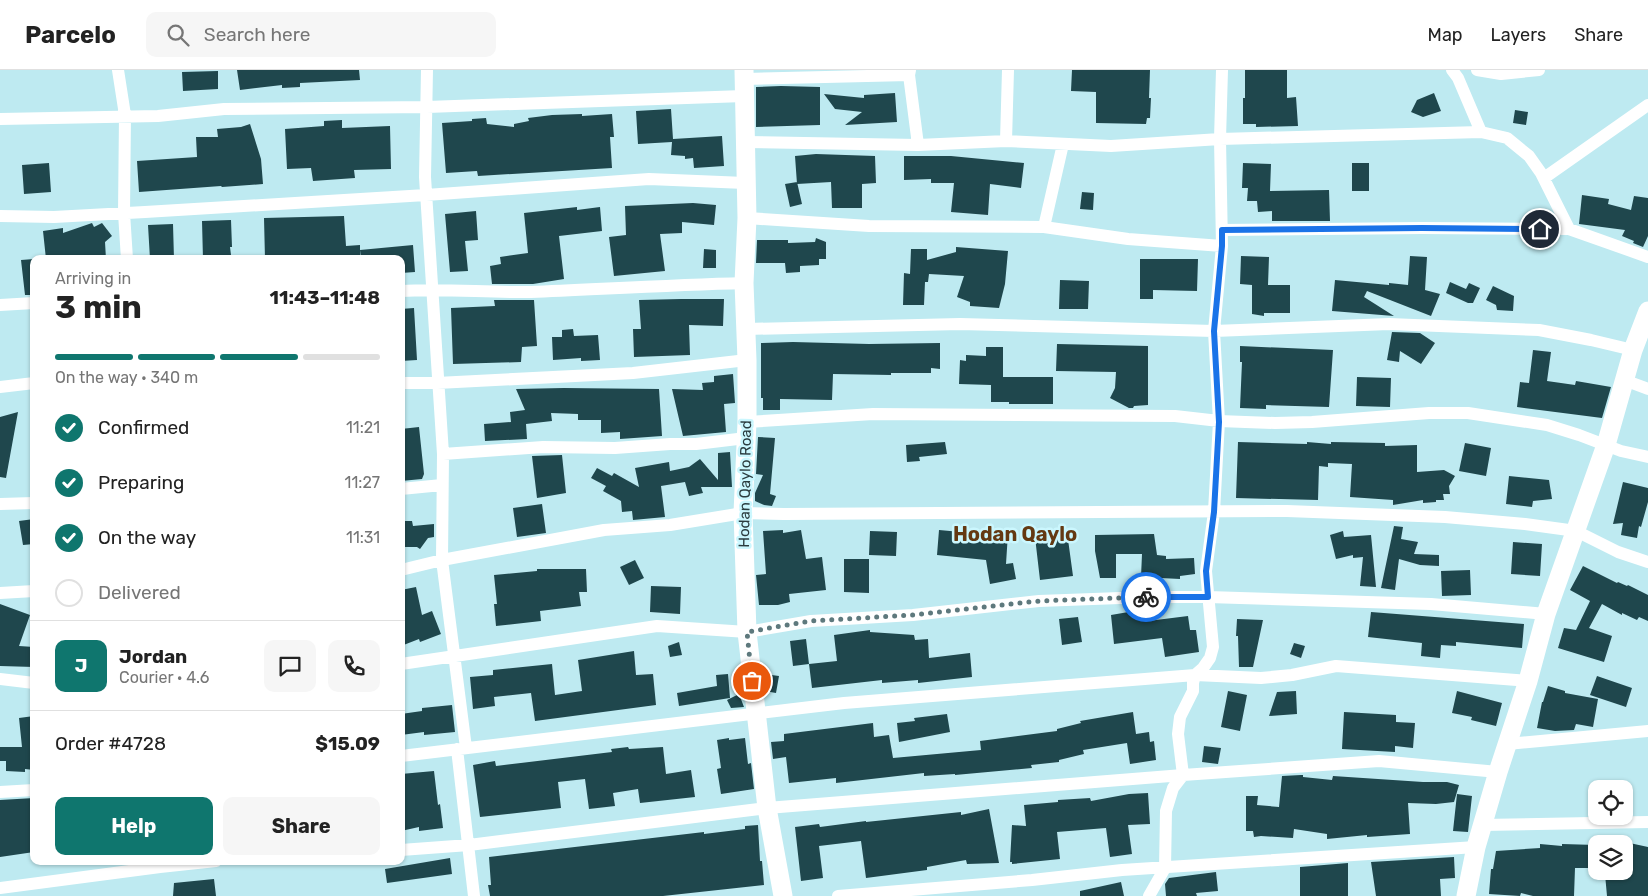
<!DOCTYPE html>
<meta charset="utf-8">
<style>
:root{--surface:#fff;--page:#f6f6f6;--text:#222;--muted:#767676;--line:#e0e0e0;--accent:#0f766e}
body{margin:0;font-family:Rubik,sans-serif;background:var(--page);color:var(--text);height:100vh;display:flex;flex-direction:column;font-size:19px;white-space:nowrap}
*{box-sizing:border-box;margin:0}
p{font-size:16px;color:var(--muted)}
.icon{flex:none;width:28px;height:28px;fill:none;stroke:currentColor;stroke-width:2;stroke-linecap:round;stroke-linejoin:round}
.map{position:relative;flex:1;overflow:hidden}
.panel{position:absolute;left:30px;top:185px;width:375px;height:610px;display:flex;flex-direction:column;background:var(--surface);border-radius:10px;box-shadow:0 1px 4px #0004}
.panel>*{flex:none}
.controls{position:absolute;left:1588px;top:710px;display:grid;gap:10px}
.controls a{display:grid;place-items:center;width:45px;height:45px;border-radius:10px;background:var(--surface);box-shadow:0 1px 4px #0004;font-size:25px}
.pin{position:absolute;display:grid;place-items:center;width:42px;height:42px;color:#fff;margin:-21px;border:2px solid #fff;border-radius:50%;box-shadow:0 1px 5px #0007}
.courier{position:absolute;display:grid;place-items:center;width:50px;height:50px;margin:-25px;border:4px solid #1a73e8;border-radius:50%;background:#fff;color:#222;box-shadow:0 1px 6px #0007}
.head em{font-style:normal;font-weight:700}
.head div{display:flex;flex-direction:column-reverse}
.head{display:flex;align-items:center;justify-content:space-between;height:85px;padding:0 25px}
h1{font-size:32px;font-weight:700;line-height:38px}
.bar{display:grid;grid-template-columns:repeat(4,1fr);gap:8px 5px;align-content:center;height:60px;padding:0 25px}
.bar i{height:6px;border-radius:4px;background:var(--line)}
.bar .active{background:var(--accent)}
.bar p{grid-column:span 4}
.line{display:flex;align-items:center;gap:12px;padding:0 25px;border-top:1px solid var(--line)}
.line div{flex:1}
.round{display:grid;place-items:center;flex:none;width:52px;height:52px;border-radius:10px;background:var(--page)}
ol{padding:0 25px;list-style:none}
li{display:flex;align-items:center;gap:15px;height:55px}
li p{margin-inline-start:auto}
li .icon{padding:5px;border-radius:50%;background:var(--accent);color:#fff;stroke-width:4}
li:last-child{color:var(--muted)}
li i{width:28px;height:28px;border:2px solid var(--line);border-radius:50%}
.action{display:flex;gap:10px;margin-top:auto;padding:10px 25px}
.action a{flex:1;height:58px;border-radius:10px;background:var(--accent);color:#fff;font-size:20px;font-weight:700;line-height:58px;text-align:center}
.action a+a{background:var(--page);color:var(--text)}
header{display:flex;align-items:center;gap:30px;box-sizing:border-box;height:70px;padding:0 25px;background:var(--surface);border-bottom:1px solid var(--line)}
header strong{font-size:24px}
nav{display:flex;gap:28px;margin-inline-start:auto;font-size:18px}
.search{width:350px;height:45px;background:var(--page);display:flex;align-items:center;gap:12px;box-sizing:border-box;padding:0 18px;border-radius:10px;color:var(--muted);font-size:19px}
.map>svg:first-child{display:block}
.building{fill:#1f474d}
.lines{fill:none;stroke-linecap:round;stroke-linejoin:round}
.street{stroke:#fff;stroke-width:12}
.secondary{stroke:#fff;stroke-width:19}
.done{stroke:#5e797d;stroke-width:5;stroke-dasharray:0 9}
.route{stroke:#1a73e8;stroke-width:6}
.labels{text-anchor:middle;stroke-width:5;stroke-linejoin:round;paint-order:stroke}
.street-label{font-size:15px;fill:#2b3c3f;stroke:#cbf7fe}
.district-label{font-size:20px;font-weight:bold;fill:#643912;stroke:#cbf7fe}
</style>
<header>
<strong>Parcelo</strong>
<div class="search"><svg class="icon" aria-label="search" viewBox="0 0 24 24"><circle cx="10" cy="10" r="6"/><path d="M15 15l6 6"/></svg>Search here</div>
<nav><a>Map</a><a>Layers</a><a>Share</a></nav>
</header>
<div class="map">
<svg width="1648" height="826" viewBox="0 0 1648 826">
<rect width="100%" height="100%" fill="#beeaf1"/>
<!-- building -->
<path class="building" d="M237 0H359L360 10 300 13V17L282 18V15L240 20Z
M1072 0H1150L1149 28H1151L1150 48H1147L1146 54 1096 53V22L1071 21Z
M1245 0H1287V28L1296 27 1298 56 1256 57V54H1243V28H1245Z
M218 1V19L183 21 182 2Z
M781 16 820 17V55L756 57V17Z
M895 23 897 52 845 55 862 42 835 39 824 24 864 28V25Z
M1434 23 1441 41 1423 47 1411 42 1417 30Z
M671 39 673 69 722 66 724 96 694 98 693 88 685 89V86L671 85 672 72 638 74 636 41Z
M1515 40 1528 42 1526 55 1513 53Z
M582 44V46L612 44 614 67H610L612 98 478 106 477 101 446 103 442 53 472 51V49L486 48 487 54 514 57V54L529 51 528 48 552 45Z
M342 50V58L390 56 391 99 354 100 355 108 313 111 311 98 287 99 285 59 324 56V51Z
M250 54 261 89 263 114 222 117 221 116 139 122 137 91 197 87 196 67H218L217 59 241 57Z
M816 84 875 86 876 113 862 114V138H832L831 112 797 114 795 86Z
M904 86H951L1024 93 1021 118 990 114 988 145 951 142 954 113H931V109L904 110Z
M49 93 51 122 24 124 22 95Z
M1243 93 1271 94 1270 121 1329 120 1330 151H1272V141L1258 142 1257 131H1247L1248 118H1242Z
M1352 93H1369V121H1352Z
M797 112 802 134 790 137 785 114Z
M1082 122 1094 123 1093 140 1080 139Z
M1582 125 1609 129 1608 134 1631 140 1634 126 1648 128V166L1643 177 1633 173 1634 171 1622 166 1625 160 1579 154Z
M693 133 716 135 714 155 682 152V163L660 164 665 201 614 206 609 167 626 165 625 136Z
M577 137V140L600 137 602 161 559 166 564 209 533 214H492L490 196 501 194 500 187 528 183 524 143Z
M476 141 478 170 465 171 468 201 450 202 445 144Z
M344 146 346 176 360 175V189H265L264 148Z
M231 150 232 177H230L231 185H227V189H203L202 151Z
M92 153 94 157 102 153 112 166 105 172 106 189H46L43 161 63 158V163Z
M173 154 174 189H150L148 155Z
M816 168 826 172V189H819V195L800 196V202L786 203 785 193H756L757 170H788V173L815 172Z
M413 175 415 202 401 203V189H361L360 180Z
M956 177 1008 181 1005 214 999 238 970 236V232L957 227 964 206 929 204 928 212H925L924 235H903L904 203 910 204 911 179H927V190L956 182Z
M704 179 716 180V198H703Z
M1241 186 1269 187 1268 215H1290V243H1264V246L1252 244V215L1240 214Z
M1410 186 1427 187 1425 220 1440 224 1431 246 1367 221 1364 227 1394 246 1332 241 1335 210 1389 215V213L1408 215Z
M34 189V225H25L21 190Z
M1140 189H1198L1197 221 1153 220V229H1140Z
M1060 210 1089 211 1088 239H1059Z
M1450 212 1466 219 1469 213 1480 218 1473 233H1468L1446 223Z
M1493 216 1514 226 1513 241 1497 240 1496 235 1486 230Z
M681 229H724L723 256 689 255 690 285 634 287 633 259H641L639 230Z
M494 230H534L537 276 522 277 521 292 453 294 451 238 495 236Z
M414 238 417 290 401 291V239Z
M573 259 574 266 598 265 600 290 581 291V288L553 290 552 267H562V260Z
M1392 262 1420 263 1435 273 1421 294 1400 281 1399 292 1387 290Z
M793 272 869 274 940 273V299L931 298V303H891V305L833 304 832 330 780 329V340H763V328H761V273Z
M1057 274 1148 276V335L1134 336 1133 338H1129L1110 328 1115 318 1116 302 1056 301Z
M1240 276 1333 280 1329 337 1266 335V339L1240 338 1242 292H1240Z
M986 277H1003V307H1053V334H1009V332H991V315L959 314 960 290 966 291V285L986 286Z
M1533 280 1551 282 1547 311 1575 315 1576 311 1611 317 1602 348 1517 337 1520 312 1529 313Z
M733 304 735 333 724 334 726 362 683 366 672 319 703 320 702 313 714 312V306Z
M1357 307 1391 308 1390 337 1356 336Z
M564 318 659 319 662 366 620 369V362L601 363V350H578V344L551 343 552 351 526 354 527 369 485 371 484 354 511 352 510 342 525 340 516 319Z
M18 342 6 408 0 407V347Z
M419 357 424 404 422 409 401 411V400H403L401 359Z
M758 367 775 368 770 424 776 426 772 436 764 435 755 431V423L763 405 756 404Z
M945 372 947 384 919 387 920 391 907 392 906 375Z
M1238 372 1307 374V372L1331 374V372L1385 373V376L1417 375V402L1444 400 1455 406 1449 416 1450 424H1443L1444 430H1436V432L1423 433V430L1393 435V430L1350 427 1352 394 1328 393V397L1319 396 1318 430 1236 428Z
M1465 373 1491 378 1486 406 1459 401Z
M730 382 732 417H701L703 423 689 426 685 412 661 416 665 447 633 450 632 441 622 442 621 431 603 421 606 416 591 408 597 398 612 406 614 403 639 417 635 398 669 392 670 401 689 397 700 389 718 410V383Z
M562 385 566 423 537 428 532 386Z
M1509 406 1549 410 1552 429 1533 431 1532 437 1506 434Z
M1623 412 1648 418V432L1641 457 1639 456 1637 468 1621 465 1623 453 1613 454Z
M542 434 546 463 517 467 513 438Z
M34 449V474L23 475 19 451Z
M401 451H412L413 456 434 454V467L428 468 420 479 417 477H401Z
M1394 456 1403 457 1401 469 1418 472 1414 484 1439 485V496L1420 495 1399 489 1395 520 1381 518Z
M783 460V463L801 460 806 489 822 487 826 520 789 524 790 532 778 535H759L756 505 766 504 763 461Z
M939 460 983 464V461L1008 463 1006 494 1013 493 1016 509 990 514 986 490 937 485Z
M870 461 897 462 896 486 869 485Z
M1343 461 1344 467 1371 465 1376 517 1360 516 1363 487 1353 488V485L1336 489 1330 465Z
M1067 462 1073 506 1040 510 1035 467Z
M1154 464 1157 485 1166 486V489L1194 488 1195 504 1180 506V509L1141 507 1142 484H1116V508H1100L1095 481V465Z
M1513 472 1542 474 1540 506 1511 504Z
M844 489H869V523L844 522Z
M635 490 644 508 629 515 620 497Z
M1583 496 1617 513 1618 512 1627 516 1628 515 1648 525V551L1639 547 1637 550 1622 543V545L1602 534 1589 558 1612 566 1604 592 1558 578 1564 558 1576 560 1590 531 1570 520Z
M537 499H586L587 522H579L581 536 540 541 541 551 496 556 494 534H497L494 505 537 501Z
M1470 500 1471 525 1442 526 1441 501Z
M651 516 681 517 680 544 650 542Z
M416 517 422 545 432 541 441 564 420 572 419 569 401 576V520Z
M0 534 30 545 19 576 34 577V597L0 596Z
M1146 539 1148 551 1188 546 1190 560H1196L1199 582 1165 587 1162 568 1114 574 1111 545Z
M1371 542 1524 554 1522 578 1456 572V576L1441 575 1440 588 1421 586 1422 573 1368 567Z
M1078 547 1082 572 1062 575 1059 549Z
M1237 549 1263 550 1253 597H1239L1238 566H1236Z
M870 560V562L914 565 915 570 928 569 929 588 970 583 972 607 918 613V610L882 613V610L812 618 809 594 837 591 834 565Z
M806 569 809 594 793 596 790 571Z
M679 572 682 585 670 587 668 576Z
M1294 573 1305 576 1301 588 1290 584Z
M634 581 636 605 653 604 656 635 535 651 531 623 494 627 495 636 473 639 470 607 493 605V600L552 594 555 625 582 621 578 590Z
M728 604 730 628 679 636 677 623 717 616 716 605Z
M764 604 779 606 776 623 765 621Z
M1597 606 1632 618 1626 637 1590 625Z
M1548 616 1565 621V623L1598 629 1593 657 1576 654 1574 660 1555 661 1537 658 1542 632H1543Z
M1228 621 1247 625 1240 661 1221 657Z
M1296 621 1297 644 1269 646 1277 622Z
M1457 621 1502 633 1496 656 1471 650 1472 647 1452 643Z
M739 624 744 637 731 638 727 630Z
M452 635 455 662 424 665V662L401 665V644L422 641V638Z
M1133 642 1136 664 1149 662 1150 672 1154 671 1156 690 1130 694 1127 673 1083 680 1084 684 1059 690V692L1031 695 1032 698 955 705V704L924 706V703L836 713V708L789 713 786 687 773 689 771 672 784 671V664L873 653 874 667 889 665 893 688 981 680 980 671 1057 661V659L1081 653 1080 651Z
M1344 642 1396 645V652L1415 653 1413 678 1395 676V682L1342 679Z
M947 644 950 662 899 672 897 653 915 651 914 648Z
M34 646V700L25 699V702L6 701V691H0V677H22L19 648Z
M729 668V670L745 668 748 694 751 693 754 719 721 724 717 699 721 698 717 670Z
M1204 676 1221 678 1218 694 1202 692Z
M628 677 629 679 663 677 666 704 691 700 695 727 640 733 638 719 613 723 615 736 589 739 585 709 558 712 561 738 480 747 473 695 495 691 496 696 612 682 611 679Z
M434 701 438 735 440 734 443 758 419 761V757L401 761V704Z
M1301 705H1303V707L1332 710 1333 706 1423 712H1447L1459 715 1454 732 1436 734 1408 733 1410 764 1367 767V765L1327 769V764L1294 759 1293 768 1261 766 1254 767 1253 761H1246V726H1258L1257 735 1279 737 1282 706Z
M1148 723 1150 754 1128 755 1132 784 1110 787 1106 758 1057 762 1060 789 1012 794V792H1010L1012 755 1026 756 1024 735 1058 732V730L1090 728 1091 731 1129 724Z
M1457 724 1472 726 1468 762 1453 761Z
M34 728V782L0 787V730Z
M989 739 999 793 967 794 966 790 927 797V800L866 808 861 771 819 776 823 808 801 811 795 757 819 754 820 757 866 751V752L961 742V745Z
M758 755 760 791H762L764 815 663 826H490L488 815H491L489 787 704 762V764L745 759V756Z
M1625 772 1648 777V826H1607L1605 804 1624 802Z
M1540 774 1562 776V774L1596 775V798H1575L1574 826H1533L1521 823 1520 826 1489 824 1491 799H1493L1496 781 1540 778Z
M1454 787 1455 808 1440 809 1441 826H1376L1371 792Z
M450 788 452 804 387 813 385 799Z
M1348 793V826H1300V797Z
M1216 802 1218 821 1196 823 1197 826H1166L1165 814 1169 808Z
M214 809 216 826H173L174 813Z
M1121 812 1124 826H1080V821Z"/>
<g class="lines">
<!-- street -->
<path class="street" d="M118 0 125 45 124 143 127 189
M427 0 425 107 443 384 442 490 466 678
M910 0 909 5 918 75
M1452 0 1458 8 1481 62
M1477 0 1501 4 1539 0
M745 9 909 5
M0 49 158 46 224 39 427 37 744 26
M1006 71 1008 0
M745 72 918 75 1006 71 1111 76 1220 69 1481 62 1507 68 1529 86 1541 103 1569 159
M1544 108 1648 35
M0 146 54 147 145 142 426 125 649 109 745 113
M747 148 869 156 1044 157 1128 169 1222 176
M1044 157 1063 74
M1222 160 1422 158 1569 159 1648 187
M401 221C445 218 487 223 531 222 602 219 673 215 744 213
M0 235 34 233
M747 259 960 254 1214 261 1389 254 1539 260 1591 270 1633 280
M1624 310 1648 319
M401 313H437L633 303 747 290
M0 317 34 313
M747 352 873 344 1175 346 1219 351 1275 353 1312 352 1429 343H1468L1547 355 1579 365 1621 381 1648 387
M443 384 543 377 615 378 670 374H696L746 368
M401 419 442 415
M0 434 34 433
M401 500 442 490 604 460 670 455 743 443 784 444 1287 441 1445 447 1525 454 1576 461 1618 482 1648 492
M0 523 34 521
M401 594 657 556 747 562 811 551 913 545 1039 531 1147 527H1208L1431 534 1546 544
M0 609 34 613
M1507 674 1648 661
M457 679 474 826
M401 686 844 633 1195 605 1261 608 1292 605 1336 596 1528 611
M0 722 34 720
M1482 755 1648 752
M401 780 469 775 767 738 1183 705 1379 691 1498 702
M0 818 160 797 216 791
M838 826 1032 810 1122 800 1476 777
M1149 826 1165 798 1166 741 1173 718 1183 705 1178 664 1180 647 1193 621V613L1195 605 1203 598 1210 588 1213 577 1206 501 1214 442 1219 351 1214 261 1222 176 1220 69 1222 0"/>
<!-- secondary -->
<path class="secondary" d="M744 0 747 148 744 213 747 290V352L743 443 747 562 767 738 783 826
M1466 826 1476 777 1498 702 1528 611 1546 544 1606 375 1633 280 1648 241"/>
</g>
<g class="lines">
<!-- done -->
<path class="done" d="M752 611 747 562 810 551 913 545 1039 531 1146 527"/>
<!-- route -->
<path class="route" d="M1146 527H1208L1206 501 1214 442 1219 352 1214 261 1222 176V160L1422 158 1540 159"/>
</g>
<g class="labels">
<!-- street labels -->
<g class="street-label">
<text transform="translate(745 414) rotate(-89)" y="5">Hodan Qaylo Road</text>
</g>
<!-- district labels -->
<g class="district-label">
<text x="1015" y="471">Hodan Qaylo</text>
</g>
</g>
</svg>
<div class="controls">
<a><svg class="icon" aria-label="locate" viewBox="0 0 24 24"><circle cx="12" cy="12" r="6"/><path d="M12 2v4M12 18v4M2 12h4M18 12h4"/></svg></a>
<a><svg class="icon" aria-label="layers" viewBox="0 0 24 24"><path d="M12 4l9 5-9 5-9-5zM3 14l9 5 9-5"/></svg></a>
</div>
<div class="pin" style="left:752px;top:611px;background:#ea580c"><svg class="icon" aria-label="bag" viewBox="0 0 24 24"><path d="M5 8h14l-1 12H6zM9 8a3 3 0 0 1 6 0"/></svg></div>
<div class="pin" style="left:1540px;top:159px;background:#1f2937"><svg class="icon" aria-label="home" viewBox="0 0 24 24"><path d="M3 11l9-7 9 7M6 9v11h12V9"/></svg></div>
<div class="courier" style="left:1146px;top:527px"><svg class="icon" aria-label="bike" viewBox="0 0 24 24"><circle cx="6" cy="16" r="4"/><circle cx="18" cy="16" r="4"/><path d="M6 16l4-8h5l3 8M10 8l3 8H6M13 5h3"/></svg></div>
<section class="panel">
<div class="head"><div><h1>3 min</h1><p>Arriving in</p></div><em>11:43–11:48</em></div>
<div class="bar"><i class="active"></i><i class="active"></i><i class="active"></i><i></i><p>On the way · 340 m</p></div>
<ol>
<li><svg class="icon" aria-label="check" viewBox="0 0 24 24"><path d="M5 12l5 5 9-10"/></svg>Confirmed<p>11:21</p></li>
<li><svg class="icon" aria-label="check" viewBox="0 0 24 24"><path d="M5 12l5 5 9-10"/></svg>Preparing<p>11:27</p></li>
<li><svg class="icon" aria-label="check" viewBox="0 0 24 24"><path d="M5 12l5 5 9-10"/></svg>On the way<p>11:31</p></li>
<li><i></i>Delivered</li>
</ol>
<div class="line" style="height:90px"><b class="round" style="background:var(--accent);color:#fff">J</b><div><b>Jordan</b><p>Courier · 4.6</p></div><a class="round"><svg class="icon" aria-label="chat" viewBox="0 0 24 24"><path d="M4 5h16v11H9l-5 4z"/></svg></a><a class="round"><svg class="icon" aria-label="phone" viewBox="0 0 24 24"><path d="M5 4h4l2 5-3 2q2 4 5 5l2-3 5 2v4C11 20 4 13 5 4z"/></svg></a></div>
<div class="line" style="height:65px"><div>Order #4728</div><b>$15.09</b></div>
<div class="action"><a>Help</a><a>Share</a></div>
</section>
</div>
